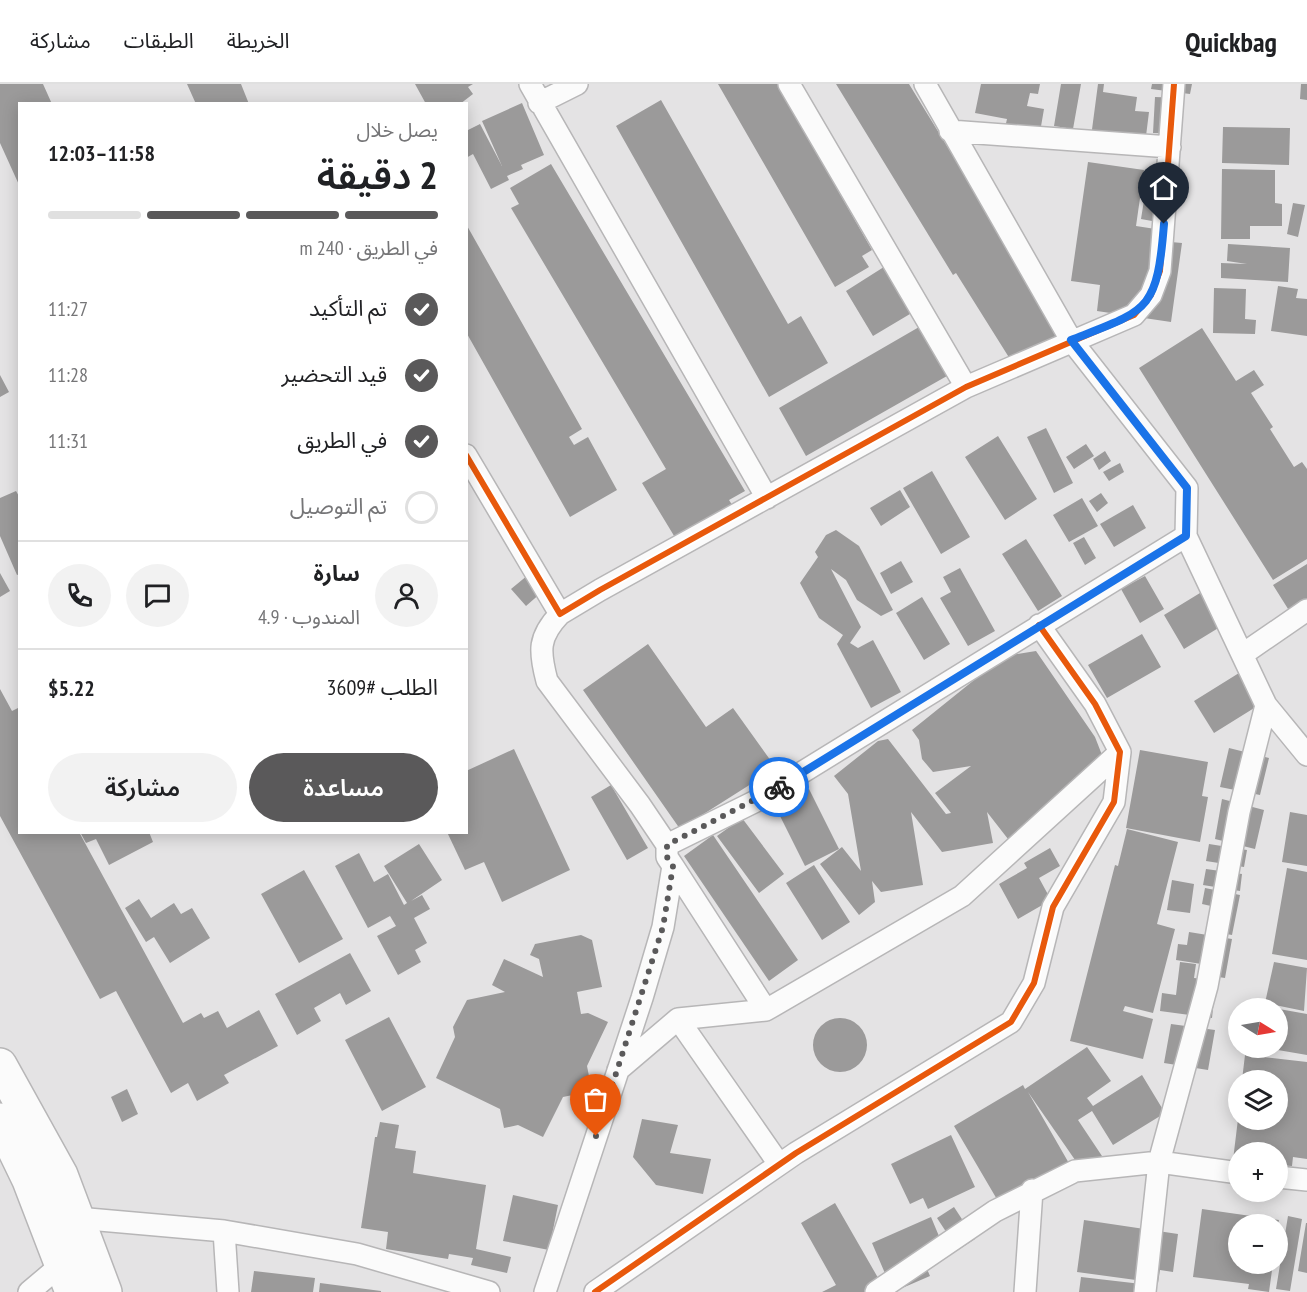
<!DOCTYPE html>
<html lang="ar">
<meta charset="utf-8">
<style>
:root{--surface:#fff;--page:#f2f2f2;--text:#202124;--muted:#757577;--line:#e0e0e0;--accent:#5a595a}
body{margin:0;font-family:"PT Sans Narrow","Noto Sans Arabic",sans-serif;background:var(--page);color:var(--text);direction:rtl;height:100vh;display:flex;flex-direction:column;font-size:22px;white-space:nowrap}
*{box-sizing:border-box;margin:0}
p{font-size:20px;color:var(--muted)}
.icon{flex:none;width:33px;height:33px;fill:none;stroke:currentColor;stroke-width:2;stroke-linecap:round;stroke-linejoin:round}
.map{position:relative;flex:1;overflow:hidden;direction:ltr}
.drawer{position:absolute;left:18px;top:18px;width:450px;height:732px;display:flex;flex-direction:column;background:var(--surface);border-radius:0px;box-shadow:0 3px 15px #0003;direction:rtl}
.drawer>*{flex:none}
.needle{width:39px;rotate:101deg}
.tools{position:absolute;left:1228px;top:914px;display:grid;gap:12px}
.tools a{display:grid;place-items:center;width:60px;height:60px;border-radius:50%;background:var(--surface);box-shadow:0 3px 15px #0003;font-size:30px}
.pin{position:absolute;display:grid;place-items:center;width:51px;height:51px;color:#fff;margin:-62px -26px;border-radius:50% 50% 50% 0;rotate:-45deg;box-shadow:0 0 6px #0007}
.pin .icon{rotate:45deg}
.courier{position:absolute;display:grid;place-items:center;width:60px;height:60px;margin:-30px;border:4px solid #1a73e8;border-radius:50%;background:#fff;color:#222;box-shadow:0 2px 8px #0007}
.overview em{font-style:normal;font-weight:600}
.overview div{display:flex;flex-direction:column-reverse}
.overview{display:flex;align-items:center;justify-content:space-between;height:102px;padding:0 30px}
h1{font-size:39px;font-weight:600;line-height:45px}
.bar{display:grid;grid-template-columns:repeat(4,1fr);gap:9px 6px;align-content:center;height:72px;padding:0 30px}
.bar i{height:8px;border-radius:4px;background:var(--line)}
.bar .on{background:var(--accent)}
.bar p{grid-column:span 4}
.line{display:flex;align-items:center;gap:15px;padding:0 30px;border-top:2px solid var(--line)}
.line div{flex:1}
.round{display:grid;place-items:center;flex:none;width:63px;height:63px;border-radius:32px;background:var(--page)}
ol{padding:0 30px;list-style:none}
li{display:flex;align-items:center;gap:18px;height:66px}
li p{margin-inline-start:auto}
li .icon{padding:6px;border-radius:50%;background:var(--accent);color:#fff;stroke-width:4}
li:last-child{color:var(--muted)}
li i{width:33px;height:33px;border:3px solid var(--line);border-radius:50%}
.cta{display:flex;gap:12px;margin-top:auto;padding:12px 30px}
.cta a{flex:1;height:69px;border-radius:36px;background:var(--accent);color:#fff;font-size:24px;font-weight:600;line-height:69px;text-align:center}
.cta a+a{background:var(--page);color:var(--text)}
header{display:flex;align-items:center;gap:36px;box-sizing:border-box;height:84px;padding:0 30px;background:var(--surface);border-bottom:2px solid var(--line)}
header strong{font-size:28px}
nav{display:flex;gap:33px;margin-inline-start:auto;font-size:21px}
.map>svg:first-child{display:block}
.building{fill:#9b9a9a}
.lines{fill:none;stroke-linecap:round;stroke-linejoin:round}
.street-casing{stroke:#b7b6b7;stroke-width:24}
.primary-casing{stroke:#b7b6b7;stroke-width:36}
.street{stroke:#fbfbfb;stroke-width:21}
.primary{stroke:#fbfbfb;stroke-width:33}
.cycleway-casing{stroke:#fff;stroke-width:10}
.cycleway{stroke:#e8590c;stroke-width:6}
.done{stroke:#5a595a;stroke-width:6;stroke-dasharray:0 10.8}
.route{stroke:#1a73e8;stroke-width:8}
</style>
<header>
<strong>Quickbag</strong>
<nav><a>الخريطة</a><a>الطبقات</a><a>مشاركة</a></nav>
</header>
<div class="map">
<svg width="1307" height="1208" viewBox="0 0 1307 1208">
<rect width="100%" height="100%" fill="#e4e3e4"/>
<!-- building -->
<path class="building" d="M0 0H43L52 20H20V103L0 59Z
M187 0H241L249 20H196Z
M415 0H473L468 3 473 10 460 20H426Z
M718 0H777L872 166 862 172 869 183 835 203Z
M836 0H909L1064 253 1015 283 956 189 953 191Z
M981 0H1040L1038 10 1030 9 1027 22 1044 25 1039 54 1004 48 1007 35 975 29Z
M1061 0H1081L1073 45 1054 42Z
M1098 0H1104L1103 8 1137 13 1135 27 1149 28 1145 60 1091 53Z
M1152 0H1192L1190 10 1151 5Z
M1301 0H1307V16L1300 15Z
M1155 13 1182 14 1181 50 1153 49Z
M661 16 788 240 801 232 828 279 769 313 616 42Z
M522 19 544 71 521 81 523 85 507 92 509 96 491 105 473 70 466 74V47L480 40 502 82 482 37Z
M1223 43 1290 44 1289 81 1222 79Z
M1088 78 1144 86 1136 142 1162 146 1160 157 1182 159 1171 238 1097 227 1100 201 1071 197Z
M551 80 745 407 729 416 736 427 679 460 642 399 666 385 511 124 519 120 510 104Z
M1149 85 1182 90 1174 141 1141 135Z
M1222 85 1275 86V119L1282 120V142H1250V155H1221Z
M1293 119 1305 121 1298 153 1287 150Z
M466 140 582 345 569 353 574 361 588 353 617 406 570 433 466 248Z
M1228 160 1290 164 1288 198 1221 194V179L1247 180 1227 177Z
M887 181 915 227 873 252 846 207Z
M1278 202 1298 205 1296 214 1307 215V252L1271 247Z
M1214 204 1246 205 1245 235 1256 236 1255 250 1213 249Z
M926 239 954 288 806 372 779 324Z
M1202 244 1236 297 1254 286 1264 301 1251 309 1273 343 1270 345 1294 383 1302 378 1307 385V475L1273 496 1139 284Z
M0 291 9 308 0 313Z
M1046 344 1073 399 1054 409 1027 353Z
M998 352 1037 415 1005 436 965 373Z
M1086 360 1094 372 1074 385 1066 373Z
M1105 367 1111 377 1099 386 1093 375Z
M1120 379 1124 388 1109 397 1103 388Z
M932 387 970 453 941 470 903 404Z
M900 406 910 423 881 442 870 424Z
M16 407 20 414V490L17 491 0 452V414Z
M1101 409 1108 419 1097 428 1089 417Z
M1082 414 1098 442 1069 458 1053 431Z
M1133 421 1146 444 1114 463 1100 440Z
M836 446 859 462 893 526 881 532 857 516 846 496 831 485 861 543 850 559 858 564 873 556 901 608 871 624 837 560 843 551 819 534 800 499 818 473 815 468 826 451Z
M1084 453 1096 474 1085 481 1073 459Z
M1026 455 1062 512 1038 527 1002 470Z
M901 477 913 498 891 510 880 489Z
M1307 480V529L1295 536 1273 501Z
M960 484 995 547 968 562 940 514 951 508 943 493Z
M0 489 10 507 0 513Z
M528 491 542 508 526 522 511 505Z
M1145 492 1164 525 1140 539 1121 505Z
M1200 509 1220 543 1184 565 1164 531Z
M922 513 950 560 924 576 896 529Z
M1142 550 1161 583 1107 614 1088 581Z
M648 560 706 643 733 624 776 684 680 745 583 606Z
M1036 567 1095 653 1102 671 1008 755 987 728 993 759 942 768 911 728 923 801 881 808 872 797 875 818 859 831 820 780 842 763 861 787 848 710 834 692 878 657 888 655 946 730 951 729 935 709 971 682 933 688 922 675 919 656 912 646 1004 572Z
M1239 589 1259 621 1214 649 1194 617Z
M0 605 12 627 20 623V748H79L183 939 201 929 204 934 218 927 227 944 259 926 278 962 224 991 229 999 197 1017 188 999 171 1009 116 907 100 915 0 732Z
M1229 664 1269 674 1260 711 1220 703Z
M514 665 570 786 502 818 484 778 465 786 447 748H466V687Z
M1140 666 1208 678 1202 712 1208 713 1200 758 1126 744Z
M611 701 648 764 627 776 591 713Z
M809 705 839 765 805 782 775 722Z
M1222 715 1264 726 1255 765 1215 755Z
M1290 728 1307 731V782L1282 778Z
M742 734 784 790 759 809 717 752Z
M1127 745 1178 758 1157 840 1175 845 1153 929 1125 922 1123 927 1153 935 1143 975 1070 957 1115 781 1118 782Z
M80 748H149L153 758 109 781 96 755 86 759Z
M713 751 798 876 769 897 684 772Z
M419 760 442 796 411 817 422 811 430 825 414 834 427 859 415 866 421 878 398 891 377 852 396 842 390 832 368 844 335 782 359 769 374 798 388 790 404 821 407 819 384 782Z
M1209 760 1247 766 1244 783 1206 777Z
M1050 764 1060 782 1039 794 1051 816 1018 835 999 800 1027 784 1024 779Z
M814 781 850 838 822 856 786 799Z
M1287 784 1307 788V876L1272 870Z
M1206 785 1242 790 1240 807 1203 801Z
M304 786 343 855 299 879 261 810Z
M1172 796 1194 800 1190 829 1167 826Z
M1205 804 1240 811 1232 851 1215 848 1220 824 1202 820Z
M139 815 151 834 174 819 181 830 192 824 210 854 170 879 154 853 146 858 125 824Z
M1189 848 1232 855 1225 894 1212 892 1214 882 1176 876 1178 860 1187 861Z
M581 851 592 856 602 903 577 908 581 930 588 929 608 938 587 982 592 1007 563 1013 543 1053 518 1041 504 1044 500 1025 436 994 455 953 453 943 467 916 505 908 492 901 504 875 543 893 539 875 530 871 535 860Z
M350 869 371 907 346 921 340 909 314 924 321 937 297 951 275 910Z
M1180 878 1196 880 1194 894 1216 896 1212 934 1160 927 1162 909 1176 911Z
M1274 878 1307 884 1304 927 1265 919Z
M1279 925 1307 930V971L1272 965 1278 963Z
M389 933 426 1003 382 1027 345 956Z
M813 961a27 27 0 1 1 54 0a27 27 0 1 1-54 0Z
M1171 940 1215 946 1208 986 1164 979Z
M1087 963 1111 997 1087 1014 1093 1022 1142 991 1165 1029 1113 1061 1092 1027 1078 1036 1102 1072 1082 1086 1028 1008 1074 1088 1005 1129 954 1042 1023 1001 1025 1005Z
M1245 971 1307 978V1075L1293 1073 1292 1082 1278 1081V1068H1239V1076H1233L1238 1035H1278V996H1242Z
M127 1005 138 1030 122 1038 111 1013Z
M642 1035 678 1041 670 1069 711 1075 703 1110 656 1101 633 1073Z
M380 1038 399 1041 395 1064 416 1067 413 1089 486 1101 476 1165 511 1173 507 1189 471 1181 473 1174 449 1170 448 1175 386 1165 388 1148 361 1144 375 1053H377Z
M951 1051 975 1103 928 1125 923 1114 910 1120 891 1080Z
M513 1111 558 1121 549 1166 503 1157Z
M835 1119 885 1206 882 1208H822L836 1201 801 1139Z
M954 1123 975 1155 958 1166 937 1134Z
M1202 1125 1279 1136 1278 1140H1239V1179H1273L1269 1208 1248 1205 1249 1200 1193 1193Z
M1288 1132 1302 1135 1290 1207 1276 1205Z
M931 1133 946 1169 924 1178 930 1192 893 1208 872 1159Z
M1084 1136 1178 1150 1173 1188 1160 1186 1158 1199 1077 1188Z
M1306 1139H1307V1189L1298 1187Z
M254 1187 315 1194 313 1208H251Z
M1081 1193 1150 1201 1149 1208H1079Z
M320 1199 381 1207V1208H319Z"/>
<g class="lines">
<defs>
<path id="street" d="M530 0 767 414
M789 0 966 303
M925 0 1071 256 1187 404 1186 452 1266 621 1307 671
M539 19 577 0
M950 47 1170 63
M466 371 560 530 600 506 966 303 1134 231 1151 211 1160 187 1174 0
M1243 570 1307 526
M667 761 754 718 1186 452
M673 782 766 926
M678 935 779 1080
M618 986 678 935 766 926 962 812 1120 668
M1278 1093 1307 1096
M77 1134 224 1147 357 1170 489 1208
M224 1147 228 1208
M29 1208 61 1181
M545 1208 642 914 663 843 673 782 667 773V761L640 721 547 597C539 567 538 553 560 530
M595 1208 796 1069 1011 938 1034 899 1053 823 1114 718 1120 668 1095 620 1039 541
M876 1208 995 1127 1075 1087 1159 1078 1239 1089
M1025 1208 1032 1106
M1145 1208 1159 1078 1207 902 1239 728 1266 621"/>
<path id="primary" d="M0 981 61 1091 105 1208
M0 1036 29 1096 72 1208"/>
</defs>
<!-- street casing -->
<use href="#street" class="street-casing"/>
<!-- primary casing -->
<use href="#primary" class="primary-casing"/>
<!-- street -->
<use href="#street" class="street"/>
<!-- primary -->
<use href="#primary" class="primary"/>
<defs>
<path id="cycleway" d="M466 371 560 530 600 506 966 303 1134 231 1151 211 1160 187 1174 0
M595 1208 796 1069 1011 938 1034 899 1053 823 1114 718 1120 668 1095 620 1039 541"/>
</defs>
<!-- cycleway casing -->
<use href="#cycleway" class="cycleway-casing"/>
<!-- cycleway -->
<use href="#cycleway" class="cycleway"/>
</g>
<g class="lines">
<!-- done -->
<path class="done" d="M596 1052 663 843 673 782 667 773V761L779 703"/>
<!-- route -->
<path class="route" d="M779 703 1186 452 1187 404 1071 256C1148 226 1157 228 1164 140"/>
</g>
</svg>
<div class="tools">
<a><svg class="needle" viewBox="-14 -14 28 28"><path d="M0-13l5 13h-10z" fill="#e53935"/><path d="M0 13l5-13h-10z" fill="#757577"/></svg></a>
<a><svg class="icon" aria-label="layers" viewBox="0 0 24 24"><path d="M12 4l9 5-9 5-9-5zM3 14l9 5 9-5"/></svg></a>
<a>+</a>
<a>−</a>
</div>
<div class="pin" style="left:596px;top:1052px;background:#ea580c"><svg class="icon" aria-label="bag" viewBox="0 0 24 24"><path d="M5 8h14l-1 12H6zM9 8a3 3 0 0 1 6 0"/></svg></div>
<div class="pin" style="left:1164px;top:140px;background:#1f2937"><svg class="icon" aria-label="home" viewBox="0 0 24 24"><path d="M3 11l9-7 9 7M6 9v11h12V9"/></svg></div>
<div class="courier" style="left:779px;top:703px"><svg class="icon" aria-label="bike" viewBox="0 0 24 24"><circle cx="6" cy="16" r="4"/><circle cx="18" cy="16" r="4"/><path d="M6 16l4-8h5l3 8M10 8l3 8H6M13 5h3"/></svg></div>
<section class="drawer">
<div class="overview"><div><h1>2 دقيقة</h1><p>يصل خلال</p></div><em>11:58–12:03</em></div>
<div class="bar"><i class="on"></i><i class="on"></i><i class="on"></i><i></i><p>في الطريق · 240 m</p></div>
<ol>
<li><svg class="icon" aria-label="check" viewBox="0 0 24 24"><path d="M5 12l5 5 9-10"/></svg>تم التأكيد<p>11:27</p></li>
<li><svg class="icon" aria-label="check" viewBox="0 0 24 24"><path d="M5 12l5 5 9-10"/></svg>قيد التحضير<p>11:28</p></li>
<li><svg class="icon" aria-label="check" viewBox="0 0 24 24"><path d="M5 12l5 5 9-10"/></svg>في الطريق<p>11:31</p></li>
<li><i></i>تم التوصيل</li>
</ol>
<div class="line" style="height:108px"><a class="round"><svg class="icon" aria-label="person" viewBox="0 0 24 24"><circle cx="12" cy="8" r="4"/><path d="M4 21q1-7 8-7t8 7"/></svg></a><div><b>سارة</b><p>المندوب · 4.9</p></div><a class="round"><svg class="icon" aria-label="chat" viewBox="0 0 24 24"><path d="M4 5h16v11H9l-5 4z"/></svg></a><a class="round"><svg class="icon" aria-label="phone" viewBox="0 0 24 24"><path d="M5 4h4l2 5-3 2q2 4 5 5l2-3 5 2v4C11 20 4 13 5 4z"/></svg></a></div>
<div class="line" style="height:78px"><div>الطلب #3609</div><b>$5.22</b></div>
<div class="cta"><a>مساعدة</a><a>مشاركة</a></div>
</section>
</div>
